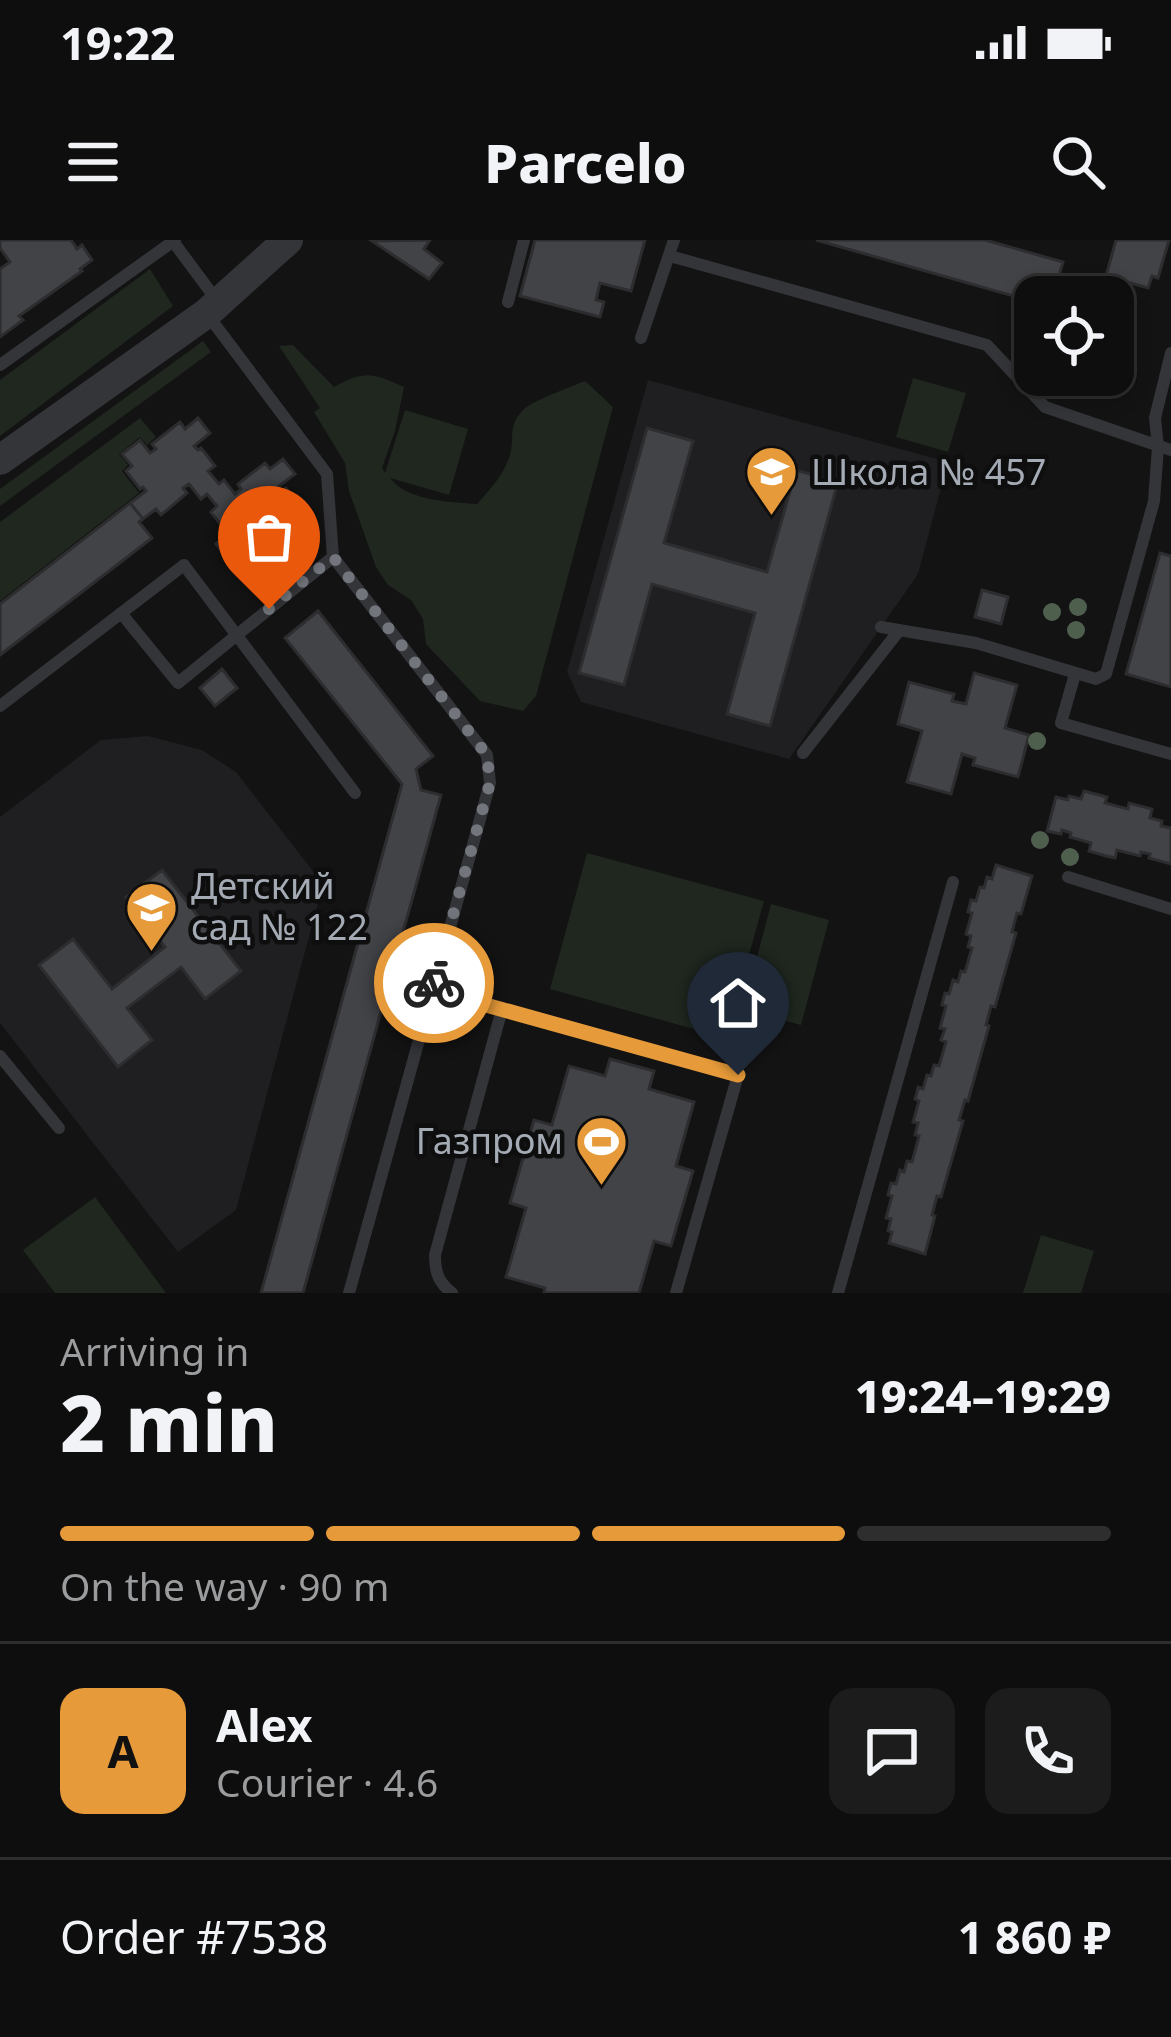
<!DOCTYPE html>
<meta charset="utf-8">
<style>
:root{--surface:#0e0e0f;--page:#1c1c1d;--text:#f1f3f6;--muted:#9b9c9e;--line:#2e2e2f;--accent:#e69a39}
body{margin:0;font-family:"Noto Sans",sans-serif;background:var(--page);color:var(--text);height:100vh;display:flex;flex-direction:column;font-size:45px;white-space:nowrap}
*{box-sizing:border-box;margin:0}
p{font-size:39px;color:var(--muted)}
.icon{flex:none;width:66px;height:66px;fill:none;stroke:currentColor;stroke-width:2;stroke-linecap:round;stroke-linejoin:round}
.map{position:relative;height:1053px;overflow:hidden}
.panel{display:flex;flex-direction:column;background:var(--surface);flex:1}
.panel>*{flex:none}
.controls{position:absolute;left:1014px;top:36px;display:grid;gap:24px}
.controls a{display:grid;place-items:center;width:120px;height:120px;border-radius:24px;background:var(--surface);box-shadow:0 6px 18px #0003,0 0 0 3px var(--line);font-size:60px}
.pin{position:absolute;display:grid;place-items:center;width:102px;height:102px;color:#fff;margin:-123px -51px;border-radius:50% 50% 50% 0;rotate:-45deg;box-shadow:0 0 12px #0007}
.pin .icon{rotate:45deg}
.courier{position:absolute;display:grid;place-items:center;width:120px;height:120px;margin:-60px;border:9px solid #e69a39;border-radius:50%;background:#fff;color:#222;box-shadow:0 3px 15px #0007}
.overview em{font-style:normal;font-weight:800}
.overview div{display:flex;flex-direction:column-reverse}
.overview{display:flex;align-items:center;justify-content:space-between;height:204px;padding:0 60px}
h1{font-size:78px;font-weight:800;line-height:90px}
.bar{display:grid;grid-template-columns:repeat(4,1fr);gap:18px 12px;align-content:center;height:144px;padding:0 60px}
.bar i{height:15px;border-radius:9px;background:var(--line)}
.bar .selected{background:var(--accent)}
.bar p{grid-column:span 4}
.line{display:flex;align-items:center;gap:30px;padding:0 60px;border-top:3px solid var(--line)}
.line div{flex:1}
.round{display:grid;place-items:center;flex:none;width:126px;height:126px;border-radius:24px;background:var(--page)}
.status{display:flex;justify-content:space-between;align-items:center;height:84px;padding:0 60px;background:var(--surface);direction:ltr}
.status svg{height:33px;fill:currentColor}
header{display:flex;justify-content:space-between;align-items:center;height:156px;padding:0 60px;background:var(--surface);font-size:54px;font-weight:800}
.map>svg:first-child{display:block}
.built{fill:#1f1f21}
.green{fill:#1f271f}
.building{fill:#424347;stroke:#2d2d30;stroke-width:3}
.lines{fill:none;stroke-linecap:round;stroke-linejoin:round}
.service{stroke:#343539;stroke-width:12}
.tertiary{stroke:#343539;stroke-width:30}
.tree{fill:#4e5f4e}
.done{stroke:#72767c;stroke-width:12;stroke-dasharray:0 21.6}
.route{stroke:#e69a39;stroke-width:15}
.labels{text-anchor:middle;stroke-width:9;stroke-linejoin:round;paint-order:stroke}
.poi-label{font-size:36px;fill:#a5abb4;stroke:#0e0e0f;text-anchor:start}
</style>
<div class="status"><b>19:22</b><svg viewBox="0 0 49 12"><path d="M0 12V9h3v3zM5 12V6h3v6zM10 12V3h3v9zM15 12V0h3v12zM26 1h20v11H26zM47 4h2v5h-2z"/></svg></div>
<header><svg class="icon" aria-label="menu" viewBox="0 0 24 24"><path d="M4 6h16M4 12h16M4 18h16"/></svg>Parcelo<svg class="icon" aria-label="search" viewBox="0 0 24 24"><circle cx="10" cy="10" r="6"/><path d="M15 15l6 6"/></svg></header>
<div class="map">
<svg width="1171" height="1053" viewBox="0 0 1171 1053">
<rect width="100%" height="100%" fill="#131314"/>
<!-- built -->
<path class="built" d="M648 140 948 222 918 334 789 519 581 462 567 432Z
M148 496 202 510 236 532 323 644 236 970 178 1012 0 783V577L101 500Z"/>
<!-- green -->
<path class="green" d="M150 29 173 66 0 196V140Z
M203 101 211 112 0 266V249Z
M293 105 334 147C365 130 372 133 404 147L395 191 382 228 385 233 405 170 468 189 449 255 390 238C407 261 450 262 477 264 490 249 504 235 510 215 515 196 507 187 523 170 531 161 571 147 585 141L613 167 536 456 523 471 480 461 426 404 423 379 411 360 388 345 376 327 349 251 345 223 314 172 320 168 279 106Z
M913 138 966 153 948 212 896 197Z
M140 178 156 197 147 205 140 197 119 214 128 225 122 231 139 253 0 361V282Z
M587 613 764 661 726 798 550 749Z
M771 664 829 680 801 785 743 770Z
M95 957 166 1053H55L23 1010Z
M1041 995 1094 1011 1081 1053H1023Z"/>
<!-- building -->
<path class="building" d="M0 0H71L77 9 82 5 92 20 80 29 82 31 19 76 23 80 0 97V29L10 22 0 8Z
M430 0 424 9 442 23 429 39 372 1Z
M535 0H645L631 51 600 43 596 60 604 62 600 77 520 56Z
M816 0H985L1063 22 1053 57H1035V62Z
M1116 0H1169L1158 38 1152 36 1148 48 1106 36Z
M1106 36 1126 42 1121 58 1128 61 1118 93 1113 91V57H1053L1056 47 1072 52 1074 44 1096 51 1095 54 1100 56Z
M198 178 210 193 194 206 198 210 201 208 215 226 208 231 219 244 224 240 235 254 241 249 238 244 265 223 270 229 283 219 295 234 279 246 283 251 286 248 300 266 293 271 304 283 285 298 274 284 269 289 273 293 246 315 241 309 228 320 216 304 231 291 228 287 225 290 211 272 217 266 207 254 201 259 189 244 183 248 187 253 161 275 156 269 143 279 130 263 146 251 143 247 140 249 126 231 132 226 122 214 140 200 150 213 156 209 152 204 180 182 185 189Z
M647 188 693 201 664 303 767 332 796 230 838 242 770 486 727 474 755 373 652 344 624 445 579 433Z
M130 263 143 279 139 282 152 298 0 415V364Z
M1160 313 1171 316V447L1126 434Z
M982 350 1008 357 1001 384 975 377Z
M318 371 433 516 416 529 421 550 441 555 303 1053H261L402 544 285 398Z
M222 429 237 448 215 466 200 448Z
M974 433 1017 445 1005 488 1029 495 1018 537 973 525 975 518 962 514 951 554 907 542 922 491 898 484 909 442 954 454 952 461 966 464Z
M1084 551 1107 557 1105 563 1128 569 1129 563 1152 569 1150 578 1162 581 1161 586 1171 588V624L1149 618 1150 614 1141 612 1140 616 1117 610 1115 618 1106 616 1089 611 1091 603 1070 597 1071 593 1062 590 1061 594 1047 591 1056 557 1068 560 1069 556 1081 559Z
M996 625 1032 636 1021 674 1017 673 1012 692 1016 693 995 767 991 766 986 785 989 786 968 861 965 860 959 880 963 881 941 957 937 956 932 975 935 976 925 1014 889 1003 892 992 888 991 891 979 886 978 892 956 888 955 891 943 896 944 900 930 904 932 907 921 912 922 919 896 915 895 918 883 913 882 919 861 915 859 917 853 918 847 923 849 927 835 931 836 934 825 939 826 946 802 941 800 945 789 940 788 946 766 942 765 945 753 949 754 953 740 958 742 961 731 965 732 972 708 968 707 971 696 966 694 972 673 968 672 971 660 976 661 980 647 984 648 987 637 992 639Z
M162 630 241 731 205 759 181 727 127 768 152 800 118 827 39 725 73 699 112 749 165 707 126 657Z
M610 819 654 831 649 849 694 862 676 926 693 931 671 1006 654 1001 639 1053H544L545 1048 506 1037 526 968 510 963 534 880 552 885 569 826 605 836Z"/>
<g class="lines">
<!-- service -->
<path class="service" d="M172 0 218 62
M670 16 987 105 1045 167 1171 210
M508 62 524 0
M207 74 327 234 333 317 487 515 490 543 349 1053
M641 98 674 0
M0 125 175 0
M121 373 178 443 333 317
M881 387 976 403 1096 439 1106 434 1154 261 1158 207 1155 178 1171 113
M1075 434 1061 483 1171 514
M0 466 184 325 355 553
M803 513 898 392
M1068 637 1171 669
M432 750 738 835 676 1053
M0 816 59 888
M452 1053C438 1042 435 1032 435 1015L502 769
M838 1053 953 642"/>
<!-- tertiary -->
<path class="tertiary" d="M0 220 207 73 288 0"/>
</g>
<!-- trees -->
<g class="tree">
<circle cx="1078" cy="367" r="9"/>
<circle cx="1052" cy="372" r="9"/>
<circle cx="1076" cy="390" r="9"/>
<circle cx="1037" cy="501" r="9"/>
<circle cx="1040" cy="600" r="9"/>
<circle cx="1070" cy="617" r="9"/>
</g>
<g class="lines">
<!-- done -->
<path class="done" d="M269 369 333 317 487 515 490 543 434 743"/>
<!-- route -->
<path class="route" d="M434 743 432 750 738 835"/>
</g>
<!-- icons -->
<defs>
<symbol id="school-pin" viewBox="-11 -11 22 30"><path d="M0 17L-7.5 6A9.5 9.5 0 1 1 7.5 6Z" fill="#e69a39" stroke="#0e0e0f"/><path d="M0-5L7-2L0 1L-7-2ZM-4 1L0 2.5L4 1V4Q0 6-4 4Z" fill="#fff"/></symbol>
<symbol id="stadium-pin" viewBox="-11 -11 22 30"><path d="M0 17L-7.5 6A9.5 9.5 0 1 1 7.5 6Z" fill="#e69a39" stroke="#0e0e0f"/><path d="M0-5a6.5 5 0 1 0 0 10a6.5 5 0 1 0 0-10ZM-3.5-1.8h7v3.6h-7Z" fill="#fff"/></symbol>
</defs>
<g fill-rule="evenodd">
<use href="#school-pin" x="742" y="202" width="59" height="81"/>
<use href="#school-pin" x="122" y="638" width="59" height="81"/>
<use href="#stadium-pin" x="572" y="872" width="59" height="81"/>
</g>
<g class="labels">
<!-- poi labels -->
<g class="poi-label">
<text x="811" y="245">Школа № 457</text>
<text x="191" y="659">Детский<tspan x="191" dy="41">сад № 122</tspan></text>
<text x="563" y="914" text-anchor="end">Газпром</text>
</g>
</g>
</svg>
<div class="controls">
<a><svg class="icon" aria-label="locate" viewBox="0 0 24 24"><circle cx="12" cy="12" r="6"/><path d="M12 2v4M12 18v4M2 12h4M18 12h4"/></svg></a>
</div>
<div class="pin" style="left:269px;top:369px;background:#ea580c"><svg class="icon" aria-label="bag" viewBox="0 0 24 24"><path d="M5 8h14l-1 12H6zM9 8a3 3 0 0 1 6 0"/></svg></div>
<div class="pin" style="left:738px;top:835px;background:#1f2937"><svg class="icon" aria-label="home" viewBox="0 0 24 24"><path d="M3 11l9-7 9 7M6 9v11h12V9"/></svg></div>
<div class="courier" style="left:434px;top:743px"><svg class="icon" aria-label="bike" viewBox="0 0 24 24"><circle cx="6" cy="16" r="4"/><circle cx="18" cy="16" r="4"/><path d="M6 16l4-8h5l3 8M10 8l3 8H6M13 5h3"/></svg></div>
</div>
<section class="panel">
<div class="overview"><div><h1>2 min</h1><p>Arriving in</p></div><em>19:24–19:29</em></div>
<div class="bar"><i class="selected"></i><i class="selected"></i><i class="selected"></i><i></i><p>On the way · 90 m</p></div>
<div class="line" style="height:216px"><b class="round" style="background:var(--accent);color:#111">A</b><div><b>Alex</b><p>Courier · 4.6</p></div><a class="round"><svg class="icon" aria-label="chat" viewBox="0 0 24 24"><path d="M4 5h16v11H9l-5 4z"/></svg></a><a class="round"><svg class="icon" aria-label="phone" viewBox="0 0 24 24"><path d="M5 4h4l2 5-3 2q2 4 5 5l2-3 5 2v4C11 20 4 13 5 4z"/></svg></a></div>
<div class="line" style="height:156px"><div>Order #7538</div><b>1 860 ₽</b></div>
</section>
